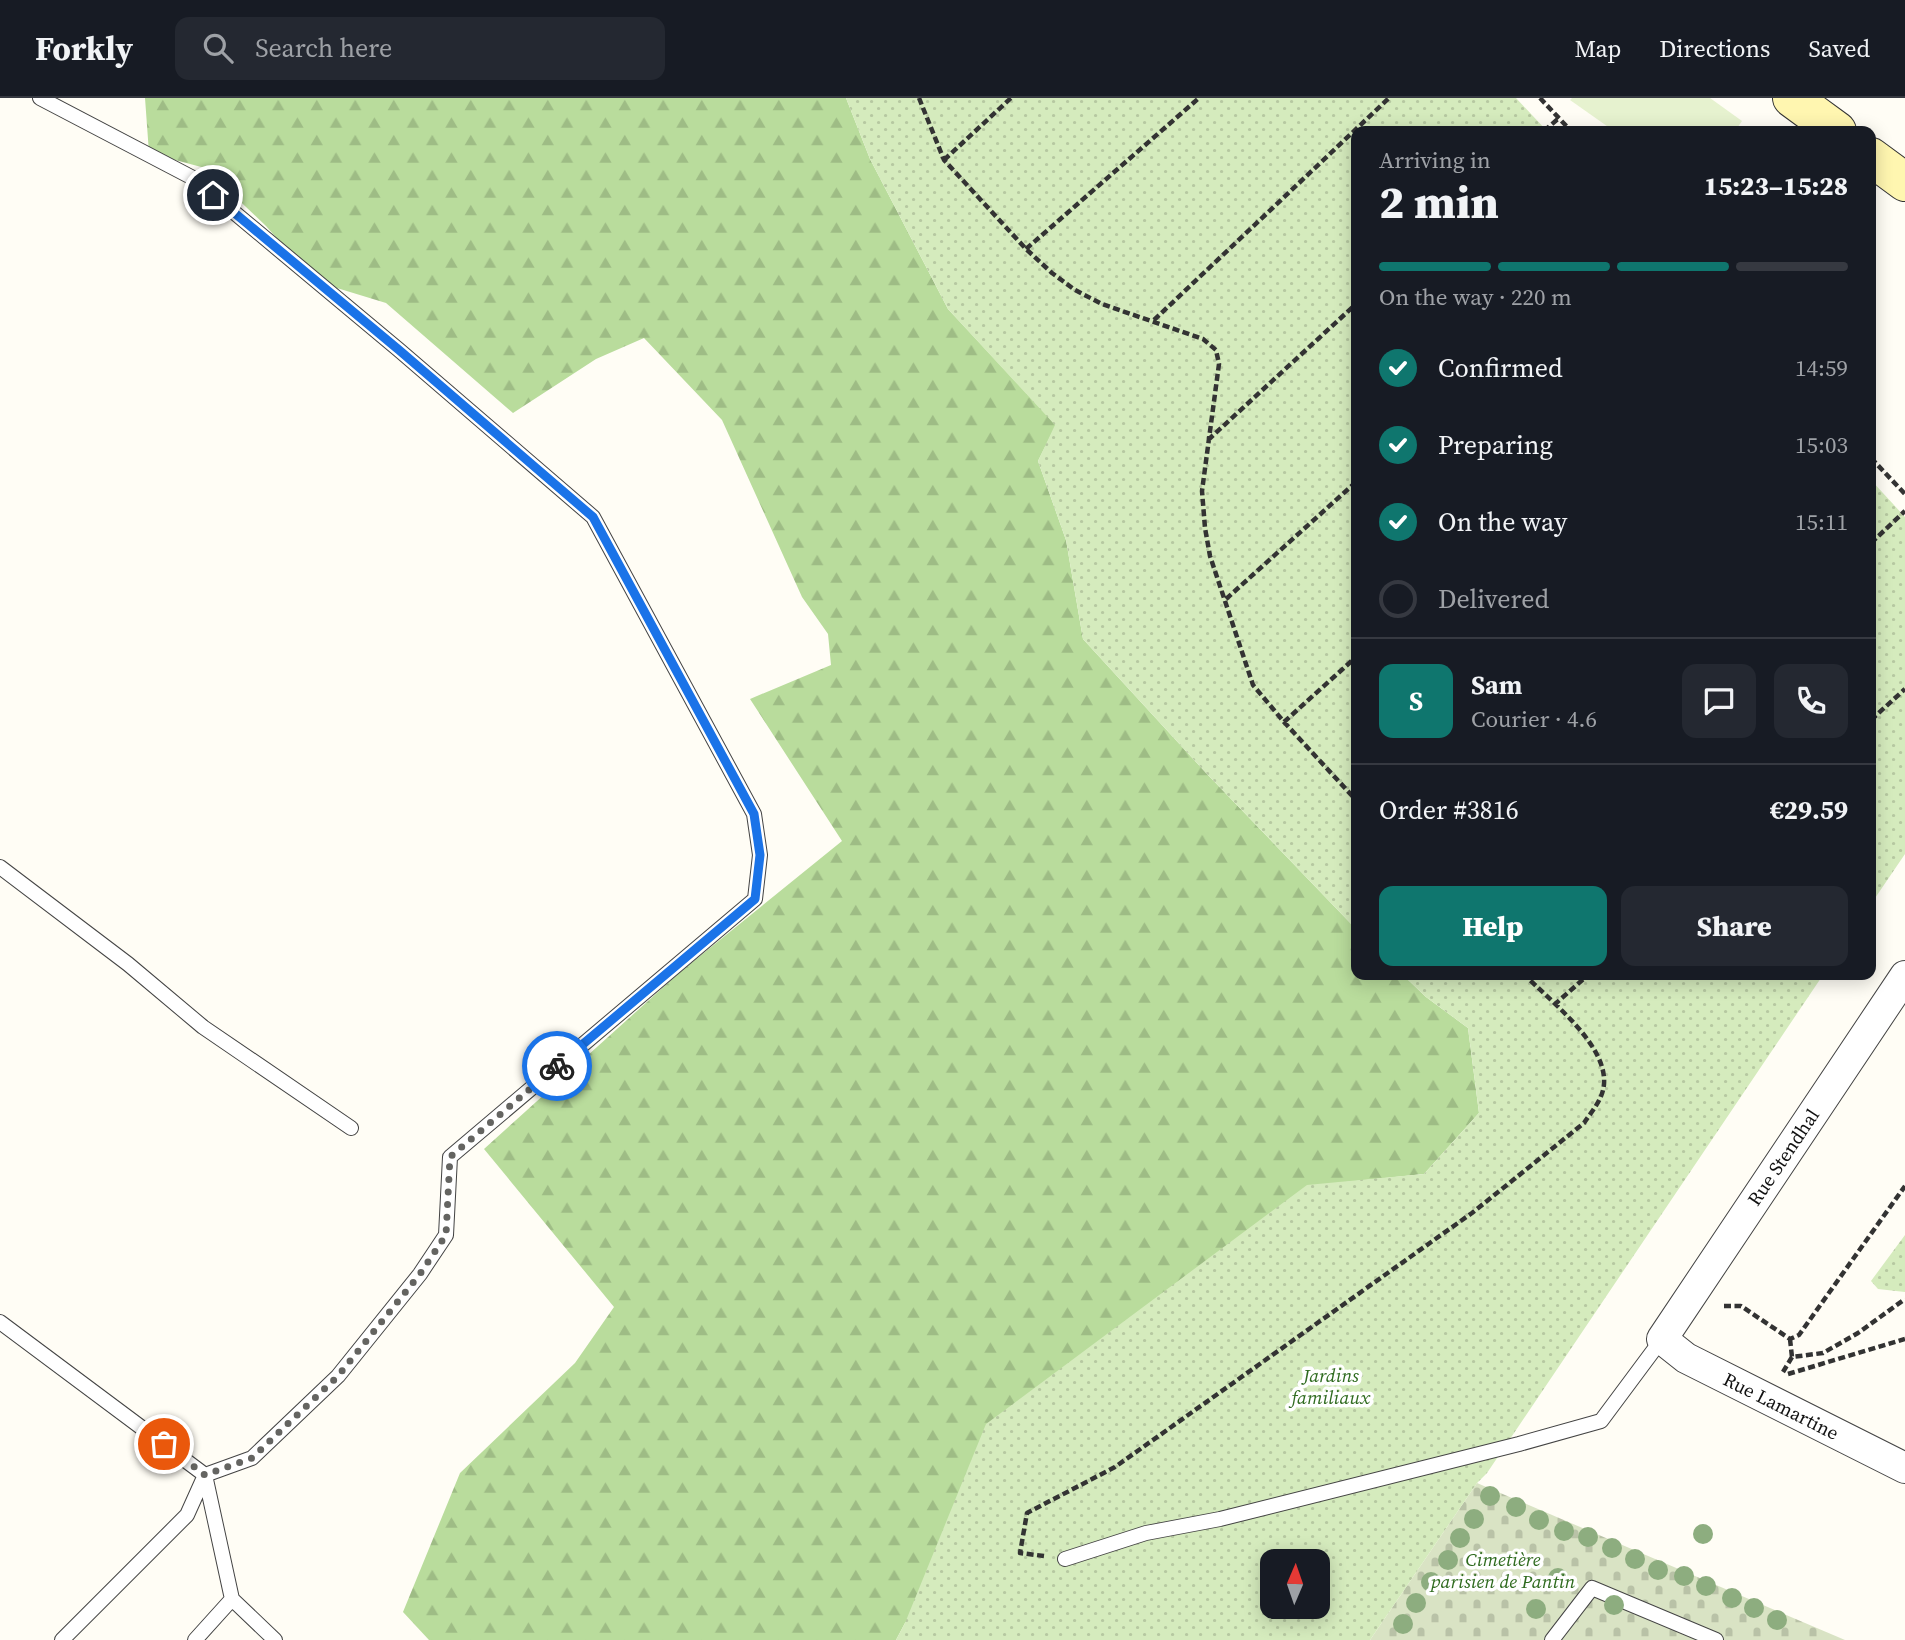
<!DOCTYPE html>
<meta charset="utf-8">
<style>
:root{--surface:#171b24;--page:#242831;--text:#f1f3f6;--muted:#9ea1a6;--line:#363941;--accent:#0f766e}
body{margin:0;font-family:"Source Serif 4",serif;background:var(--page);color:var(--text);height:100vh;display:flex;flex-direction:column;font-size:26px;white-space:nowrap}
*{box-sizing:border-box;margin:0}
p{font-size:23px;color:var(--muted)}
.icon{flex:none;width:38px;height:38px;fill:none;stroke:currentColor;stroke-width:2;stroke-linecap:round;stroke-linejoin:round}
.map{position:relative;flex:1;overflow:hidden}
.drawer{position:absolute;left:1351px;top:28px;width:525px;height:854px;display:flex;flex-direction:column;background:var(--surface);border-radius:14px;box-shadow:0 4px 18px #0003}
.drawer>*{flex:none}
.needle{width:46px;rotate:2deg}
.buttons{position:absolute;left:1260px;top:1451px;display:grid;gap:14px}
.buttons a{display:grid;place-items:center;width:70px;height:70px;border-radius:14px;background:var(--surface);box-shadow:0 4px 18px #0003;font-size:35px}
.pin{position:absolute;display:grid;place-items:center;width:60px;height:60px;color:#fff;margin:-30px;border:4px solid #fff;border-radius:50%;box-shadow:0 2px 7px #0007}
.courier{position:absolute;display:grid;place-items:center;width:70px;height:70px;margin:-35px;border:5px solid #1a73e8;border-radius:50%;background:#fff;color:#222;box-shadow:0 2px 9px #0007}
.summary em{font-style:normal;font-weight:800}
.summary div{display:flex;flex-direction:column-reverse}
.summary{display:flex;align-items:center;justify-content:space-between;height:119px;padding:0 28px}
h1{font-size:46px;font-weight:800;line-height:52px}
.bar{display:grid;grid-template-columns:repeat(4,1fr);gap:10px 7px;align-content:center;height:84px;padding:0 28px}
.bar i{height:9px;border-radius:5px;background:var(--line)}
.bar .selected{background:var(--accent)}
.bar p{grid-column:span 4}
.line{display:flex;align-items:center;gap:18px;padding:0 28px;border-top:2px solid var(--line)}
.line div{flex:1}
.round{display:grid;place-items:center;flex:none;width:74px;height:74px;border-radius:14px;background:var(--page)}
ol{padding:0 28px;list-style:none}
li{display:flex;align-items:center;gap:21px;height:77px}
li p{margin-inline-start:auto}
li .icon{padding:7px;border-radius:50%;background:var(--accent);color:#fff;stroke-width:4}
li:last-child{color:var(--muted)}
li i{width:38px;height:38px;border:4px solid var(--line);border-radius:50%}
.primary-button{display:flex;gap:14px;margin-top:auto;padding:14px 28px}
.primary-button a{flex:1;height:80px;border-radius:14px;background:var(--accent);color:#fff;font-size:28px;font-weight:800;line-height:80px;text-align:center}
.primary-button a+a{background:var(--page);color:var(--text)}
header{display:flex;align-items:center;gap:42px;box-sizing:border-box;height:98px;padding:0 35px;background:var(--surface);border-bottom:2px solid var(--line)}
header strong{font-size:33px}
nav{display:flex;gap:38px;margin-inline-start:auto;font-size:24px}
.search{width:490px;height:63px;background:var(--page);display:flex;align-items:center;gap:18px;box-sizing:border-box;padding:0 24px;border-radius:14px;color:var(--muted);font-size:26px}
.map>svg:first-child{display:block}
.forest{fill:url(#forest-firs)}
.cemetery{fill:url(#cemetery-stones)}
.park{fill:url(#park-dots);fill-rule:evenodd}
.pitch{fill:#e6f2cf}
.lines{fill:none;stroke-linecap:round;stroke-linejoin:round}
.lane-casing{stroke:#444;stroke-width:16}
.street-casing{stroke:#444;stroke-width:32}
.secondary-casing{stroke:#333;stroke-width:40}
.path{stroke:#333;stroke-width:4.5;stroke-dasharray:7 3.5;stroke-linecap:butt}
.lane{stroke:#fff;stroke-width:14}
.street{stroke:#fff;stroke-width:30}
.secondary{stroke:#fff6b0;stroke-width:38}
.tree{fill:#8dad7f}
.done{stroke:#646461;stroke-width:7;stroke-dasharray:0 12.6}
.route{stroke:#1a73e8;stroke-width:9}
.labels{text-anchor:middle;stroke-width:7;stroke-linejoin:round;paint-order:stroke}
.street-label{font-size:19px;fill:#111;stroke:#fff}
.park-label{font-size:19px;font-style:italic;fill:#2f6b1f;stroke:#fff}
</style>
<header>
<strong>Forkly</strong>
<div class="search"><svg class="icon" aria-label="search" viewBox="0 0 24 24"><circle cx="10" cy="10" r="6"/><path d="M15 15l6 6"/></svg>Search here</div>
<nav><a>Map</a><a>Directions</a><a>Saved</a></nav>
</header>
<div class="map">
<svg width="1905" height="1542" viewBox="0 0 1905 1542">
<defs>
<pattern id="forest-firs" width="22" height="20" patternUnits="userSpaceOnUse" patternTransform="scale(1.75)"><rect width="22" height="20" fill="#b9dc9c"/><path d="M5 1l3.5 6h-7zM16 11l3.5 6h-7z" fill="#9ebc85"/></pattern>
<pattern id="cemetery-stones" width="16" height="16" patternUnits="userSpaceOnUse" patternTransform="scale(1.75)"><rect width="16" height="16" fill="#d9e3c4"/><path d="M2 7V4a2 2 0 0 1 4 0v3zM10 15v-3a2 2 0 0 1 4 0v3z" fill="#b9c2a7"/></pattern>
<pattern id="park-dots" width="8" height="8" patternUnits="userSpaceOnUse" patternTransform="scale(1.75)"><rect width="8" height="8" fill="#d5ebbd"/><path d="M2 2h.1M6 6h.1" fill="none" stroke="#b6c8a1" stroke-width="1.8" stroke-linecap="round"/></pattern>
</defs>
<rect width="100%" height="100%" fill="#fffdf5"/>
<!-- forest -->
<path class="forest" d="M145 0H846L870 61 948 211 1056 327 1038 363 1066 442 1083 541 1207 676 1356 831V877H1403L1426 899 1468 930 1479 1015 1424 1076 1307 1088 905 1525 896 1542H429L403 1514 460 1375 575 1265 614 1209 484 1051 679 875 842 743 750 601 831 567 828 536 802 499 722 322 644 240 596 261 513 315 386 205 314 183 266 128 205 70 149 55Z"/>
<!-- cemetery -->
<path class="cemetery" d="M1477 1385 1845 1542H1370Z"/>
<!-- park -->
<path class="park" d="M846 0H1516L1547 33H1356V831L1207 676 1083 541 1066 442 1038 363 1055 327 948 211 870 61Z
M1871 382 1905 419V756L1871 806Z
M1403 877H1823L1487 1375 1477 1385 1370 1542H896L905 1525 986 1326 1307 1087 1424 1076 1479 1015 1468 930 1426 899ZM1272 1463H1318V1508H1272Z
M1905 1137V1194L1878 1191 1871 1183Z"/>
<!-- pitch -->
<path class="pitch" d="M1572 0H1710L1742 23 1735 33H1614L1570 2Z"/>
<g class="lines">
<defs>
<path id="lane" d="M0 769 128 866 203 929 351 1030
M0 1224 205 1377 252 1360 338 1278 420 1176 446 1137 450 1059 755 801 760 757 754 716 593 419 399 252 193 80 40 0
M205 1377 232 1501 275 1542
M1065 1461 1146 1435 1220 1421 1519 1346 1601 1323 1662 1241
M62 1542 187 1417 205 1377
M195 1542 232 1501
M1552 1542 1592 1490 1716 1542"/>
<g id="street">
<path id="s1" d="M1905 878 1662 1241 1686 1260 1905 1370"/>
</g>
<path id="secondary" d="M1792 0 1837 33
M1871 59 1905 84"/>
</defs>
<!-- lane casing -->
<use href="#lane" class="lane-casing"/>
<!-- street casing -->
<use href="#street" class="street-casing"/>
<!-- secondary casing -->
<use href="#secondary" class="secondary-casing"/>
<!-- path -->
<path class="path" d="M919 0 944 62 1026 151 1052 175 1075 192 1102 206 1203 241 1216 252 1219 266 1202 393 1205 430 1210 458 1253 587 1284 624 1356 702
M1540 0 1571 33
M1544 33 1559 20
M944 62 1011 0
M1026 151 1199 0
M1154 222 1389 0
M1208 342 1356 206
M1871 360 1905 396
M1871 445 1905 413
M1226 501 1356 384
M1871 622 1905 591
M1284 624 1356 559
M1554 907 1588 877
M1724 1208H1741L1790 1241 1799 1237 1905 1088
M1790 1241 1792 1259
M1783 1274 1792 1259 1823 1255 1858 1235 1905 1201
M1788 1276 1905 1241
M1044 1458 1020 1455 1027 1415 1115 1369 1472 1115 1584 1025C1592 1013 1603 1001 1604 986 1607 946 1551 904 1525 877"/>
<!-- lane -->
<use href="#lane" class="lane"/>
<!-- street -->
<use href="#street" class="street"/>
<!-- secondary -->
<use href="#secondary" class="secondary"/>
</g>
<!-- trees -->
<g class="tree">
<circle cx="1490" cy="1398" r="10"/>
<circle cx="1516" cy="1409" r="10"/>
<circle cx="1474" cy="1421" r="10"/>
<circle cx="1539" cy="1422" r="10"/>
<circle cx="1564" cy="1433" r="10"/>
<circle cx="1703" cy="1436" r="10"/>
<circle cx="1588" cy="1439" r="10"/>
<circle cx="1460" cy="1440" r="10"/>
<circle cx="1612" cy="1450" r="10"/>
<circle cx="1635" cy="1461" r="10"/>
<circle cx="1448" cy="1462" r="10"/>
<circle cx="1658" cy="1472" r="10"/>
<circle cx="1684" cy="1478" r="10"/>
<circle cx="1558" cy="1480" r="10"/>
<circle cx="1431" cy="1484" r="10"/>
<circle cx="1706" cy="1488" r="10"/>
<circle cx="1732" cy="1500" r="10"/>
<circle cx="1416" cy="1505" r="10"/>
<circle cx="1614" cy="1507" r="10"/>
<circle cx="1754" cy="1510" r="10"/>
<circle cx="1536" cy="1511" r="10"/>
<circle cx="1777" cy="1522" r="10"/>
<circle cx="1403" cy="1526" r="10"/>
</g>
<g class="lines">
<!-- done -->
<path class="done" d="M164 1346 205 1377 252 1360 338 1278 420 1176 446 1137 450 1059 557 968"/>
<!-- route -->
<path class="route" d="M213 97 399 252 593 419 754 716 760 757 755 801 557 968"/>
</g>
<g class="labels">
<!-- street labels -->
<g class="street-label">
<text transform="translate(1783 1059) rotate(-56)" y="7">Rue Stendhal</text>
<text dy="7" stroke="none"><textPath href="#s1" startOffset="574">Rue Lamartine</textPath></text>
</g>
<!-- park labels -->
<g class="park-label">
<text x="1331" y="1284">Jardins<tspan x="1331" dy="22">familiaux</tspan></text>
<text x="1503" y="1468">Cimetière<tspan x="1503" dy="22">parisien de Pantin</tspan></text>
</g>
</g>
</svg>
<div class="buttons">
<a><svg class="needle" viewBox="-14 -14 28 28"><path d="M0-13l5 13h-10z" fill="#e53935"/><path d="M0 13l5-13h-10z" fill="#9ea1a6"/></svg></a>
</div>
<div class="pin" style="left:164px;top:1346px;background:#ea580c"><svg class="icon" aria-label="bag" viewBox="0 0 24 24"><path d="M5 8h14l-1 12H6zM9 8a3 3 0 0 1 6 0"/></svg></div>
<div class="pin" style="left:213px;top:97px;background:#1f2937"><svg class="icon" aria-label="home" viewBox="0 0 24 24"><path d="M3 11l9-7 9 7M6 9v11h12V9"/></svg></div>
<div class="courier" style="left:557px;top:968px"><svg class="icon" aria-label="bike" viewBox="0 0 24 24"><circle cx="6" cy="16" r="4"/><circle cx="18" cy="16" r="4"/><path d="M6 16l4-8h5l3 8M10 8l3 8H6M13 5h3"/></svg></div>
<section class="drawer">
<div class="summary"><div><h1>2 min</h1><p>Arriving in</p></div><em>15:23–15:28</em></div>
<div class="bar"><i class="selected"></i><i class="selected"></i><i class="selected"></i><i></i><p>On the way · 220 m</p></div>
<ol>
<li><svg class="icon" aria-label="check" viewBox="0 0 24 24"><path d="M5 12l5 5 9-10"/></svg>Confirmed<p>14:59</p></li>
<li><svg class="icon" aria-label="check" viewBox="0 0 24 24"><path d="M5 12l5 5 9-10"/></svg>Preparing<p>15:03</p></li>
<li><svg class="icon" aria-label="check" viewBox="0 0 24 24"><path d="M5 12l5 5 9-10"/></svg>On the way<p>15:11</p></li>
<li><i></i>Delivered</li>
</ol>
<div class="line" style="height:126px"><b class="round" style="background:var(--accent);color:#fff">S</b><div><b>Sam</b><p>Courier · 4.6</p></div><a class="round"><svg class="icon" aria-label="chat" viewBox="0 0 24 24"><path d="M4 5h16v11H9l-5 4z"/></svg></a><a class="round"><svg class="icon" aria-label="phone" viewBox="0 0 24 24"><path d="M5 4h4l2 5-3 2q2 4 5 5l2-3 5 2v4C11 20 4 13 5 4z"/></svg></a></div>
<div class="line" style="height:91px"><div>Order #3816</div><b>€29.59</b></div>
<div class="primary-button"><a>Help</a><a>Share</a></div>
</section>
</div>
